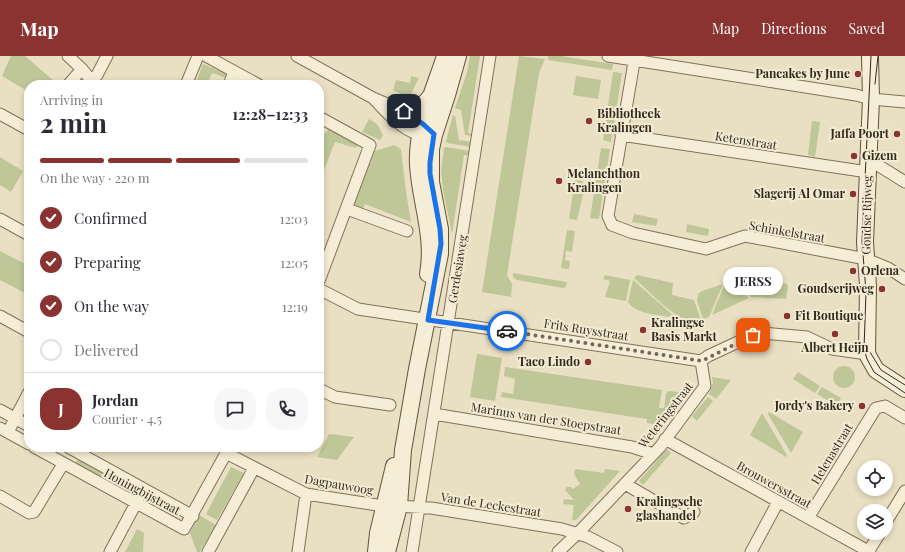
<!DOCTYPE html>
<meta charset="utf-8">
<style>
:root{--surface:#fff;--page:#f7f7f7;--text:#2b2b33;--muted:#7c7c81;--line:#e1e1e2;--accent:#8b3330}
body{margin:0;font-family:"Playfair Display",serif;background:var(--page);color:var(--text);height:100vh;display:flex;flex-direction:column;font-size:15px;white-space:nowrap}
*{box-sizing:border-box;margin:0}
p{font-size:13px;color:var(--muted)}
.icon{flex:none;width:22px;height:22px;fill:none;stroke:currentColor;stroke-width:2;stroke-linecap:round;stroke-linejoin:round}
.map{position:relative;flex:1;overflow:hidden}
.sheet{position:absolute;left:24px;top:24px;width:300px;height:372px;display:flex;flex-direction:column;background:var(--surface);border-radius:16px;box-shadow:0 2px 6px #0003}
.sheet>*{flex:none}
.controls{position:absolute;left:857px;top:404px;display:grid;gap:8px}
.controls a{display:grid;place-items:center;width:36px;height:36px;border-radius:50%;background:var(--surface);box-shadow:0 2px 6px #0003;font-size:20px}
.pin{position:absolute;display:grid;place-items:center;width:34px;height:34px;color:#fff;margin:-17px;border-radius:8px;box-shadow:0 2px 6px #0006}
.courier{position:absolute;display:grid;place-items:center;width:40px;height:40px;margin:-20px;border:3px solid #1a73e8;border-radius:50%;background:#fff;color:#222;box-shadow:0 1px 5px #0007}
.bubble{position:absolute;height:28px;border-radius:14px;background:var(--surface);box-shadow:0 2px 6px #0003;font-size:13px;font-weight:700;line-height:28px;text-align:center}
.overview em{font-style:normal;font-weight:700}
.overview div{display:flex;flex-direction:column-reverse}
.overview{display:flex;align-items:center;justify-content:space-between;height:68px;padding:0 16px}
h1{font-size:26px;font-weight:700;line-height:30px}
.bar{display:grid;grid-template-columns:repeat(4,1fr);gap:6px 4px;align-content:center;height:48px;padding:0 16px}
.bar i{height:5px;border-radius:3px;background:var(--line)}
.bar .on{background:var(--accent)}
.bar p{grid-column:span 4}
.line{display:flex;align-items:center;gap:10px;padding:0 16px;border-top:1px solid var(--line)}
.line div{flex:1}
.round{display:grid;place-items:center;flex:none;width:42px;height:42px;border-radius:16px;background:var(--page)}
ol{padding:0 16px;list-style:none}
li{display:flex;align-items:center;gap:12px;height:44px}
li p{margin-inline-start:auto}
li .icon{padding:4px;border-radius:50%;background:var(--accent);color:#fff;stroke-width:4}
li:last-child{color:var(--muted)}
li i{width:22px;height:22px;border:2px solid var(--line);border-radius:50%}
header{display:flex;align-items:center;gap:24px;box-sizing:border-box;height:56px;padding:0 20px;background:var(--accent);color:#fff}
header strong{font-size:19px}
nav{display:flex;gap:22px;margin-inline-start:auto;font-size:14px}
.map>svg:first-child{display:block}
.green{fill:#bfc697}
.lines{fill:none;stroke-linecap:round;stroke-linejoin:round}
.street-casing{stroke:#82715b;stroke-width:13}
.secondary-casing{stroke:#64523e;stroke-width:18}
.street{stroke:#f5edd5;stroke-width:11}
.secondary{stroke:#f5edd5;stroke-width:16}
.tram{stroke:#33291e;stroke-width:1}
.done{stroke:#736957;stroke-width:4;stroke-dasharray:0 7.2}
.route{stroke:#1a73e8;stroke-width:5}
.poi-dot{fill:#8b3330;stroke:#f2ead1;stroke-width:1.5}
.labels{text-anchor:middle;stroke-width:4;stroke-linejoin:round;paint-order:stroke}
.poi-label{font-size:12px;font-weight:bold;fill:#33291e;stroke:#f2ead1;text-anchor:start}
.street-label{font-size:12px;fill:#33291e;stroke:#f2ead1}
</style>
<header>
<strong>Map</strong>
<nav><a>Map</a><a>Directions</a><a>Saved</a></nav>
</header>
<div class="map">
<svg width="905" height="496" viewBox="0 0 905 496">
<rect width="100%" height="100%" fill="#e9dfc2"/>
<!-- green -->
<path class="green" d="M11 0H25L54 25 51 29H29V36L2 20Z
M470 0H480L468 77 474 78V80L465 79 461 54 455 52 467 16Z
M519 0 545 3 539 17 507 219 512 228 511 241 482 236Z
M548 0H561L613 8 612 14 548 4Z
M203 8 227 18 226 22 212 17 207 29H195Z
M613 16 622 17 611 86 603 84Z
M411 20 419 22 410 40H405L393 34 396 24 410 27Z
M576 20 601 24 598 43 573 39Z
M453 59 455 60 459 84 473 86 471 91 447 87 446 85Z
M369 63 377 68 383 79 380 84 362 76Z
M812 65 820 66 815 101 808 99Z
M330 73 358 88 356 92 335 86 319 127C319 114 316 79 330 73Z
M394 89 401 93 406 136 411 166 365 148 362 156 350 151 367 106 370 108 375 95Z
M446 91 470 95 471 99H464L452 178 443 134 441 115 444 92Z
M601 92 610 93 599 163 590 162Z
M0 101 23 115 11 136 0 129Z
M575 124 583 125 582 129 585 130 577 164 569 163Z
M634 158 658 163 656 170 632 166Z
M687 168 709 173 708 180 686 176Z
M567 174 575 175 572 196 566 195 565 204 570 205 569 213 561 212Z
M0 195 29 210 27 224 29 225V239L0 224Z
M513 217 567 226 566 231 563 232 517 224 513 221Z
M605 219 630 224 626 245 605 241 610 225 603 223Z
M637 219 673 227 672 239 694 244 701 264C682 274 648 233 634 222Z
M741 219 787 228 788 231 786 243 751 241 733 223Z
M633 224 676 262C663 259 635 259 628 246Z
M729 226 749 242 712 259 725 227Z
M723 228 709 261 703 263 697 245 698 238 702 235Z
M477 298 502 302 495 345 470 341Z
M833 321a11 11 0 1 1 22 0a11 11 0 1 1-22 0Z
M505 311 662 334 659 352H664L666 338 668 335 687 337 660 369 647 367V363L501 341 502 336 513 338 515 323 504 320Z
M798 316 820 330 815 337 793 323Z
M712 321 731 324 716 343 709 338 713 327Z
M822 331 841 342 837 350 817 338Z
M708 341 713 345 697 365 692 360Z
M769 356 803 376 791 397 768 358Z
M762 357 787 399 786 401 750 379Z
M329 378 354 381 337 404 317 401Z
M667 393 671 397 643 429 639 425Z
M79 401 130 428 124 438 74 410Z
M231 411 244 417 217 464 206 458Z
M575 413 604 417 605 413 620 415 576 464H572L574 449 563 448 564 443 574 444 565 434 567 431H571L573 433 580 428 574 418Z
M149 441 179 457 175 466 145 446Z
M199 459 216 469 200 496H197L190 477Z
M137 473 144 477 143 496H125Z"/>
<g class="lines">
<defs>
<path id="street" d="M68 0 82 13 95 29
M206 0 259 29
M297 0 373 42 404 55 427 72
M608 0 856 39 871 43 905 46
M635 0 608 160 612 169 633 177 706 193 745 180 866 203 888 212 905 223
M92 24 97 19 107 0
M68 29 82 13
M186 29 198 0
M229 29 234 16
M374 43C386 56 408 81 427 79
M0 58 29 74
M319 61 370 89 319 225
M621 79 868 116
M868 103 905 126
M347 153 407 175
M0 163 29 179
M319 233 358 253 701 305
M0 260 29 276
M319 333 335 341 390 349
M0 354 29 370
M434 358 632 391 653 398
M0 372 29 388
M8 376 29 336
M665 383 870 496
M34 391 184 473 229 392
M68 391 193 460
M226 397 306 438 377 449 431 452 562 473 588 481 617 496
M625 428 684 462 694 456
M0 440 29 457 34 456 63 408
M808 462 876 352 885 350 905 362
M886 466 905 435
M110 496 143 434
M208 496 254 412
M298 496 306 438
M412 496 490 0
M558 496 578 477 660 391 705 330 701 305 708 300 753 279 762 277 807 281 832 293 867 298
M751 496 778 446
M868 496 880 477"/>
<path id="secondary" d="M870 0 871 43 865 186 868 230 867 298 876 314 905 333
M404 55C417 56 422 51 430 41
M428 218C435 180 420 145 418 109 416 71 434 35 445 0
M376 496 378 477 394 410
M387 496 399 450 403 394 417 313 440 198V173L431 126V93L434 79 447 39 458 0"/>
</defs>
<!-- street casing -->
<use href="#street" class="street-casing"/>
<!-- secondary casing -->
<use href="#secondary" class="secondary-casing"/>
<!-- street -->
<use href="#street" class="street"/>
<!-- secondary -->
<use href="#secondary" class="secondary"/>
<!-- tram -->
<path class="tram" d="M871 0 862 185 866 236 864 293 867 303 874 316 905 337
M875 28 878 0
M870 296 881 314 905 329"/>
</g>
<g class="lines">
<!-- done -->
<path class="done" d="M507 275 702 305 753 279"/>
<!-- route -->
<path class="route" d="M404 55 423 68 434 78 430 106V118L440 173 441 188 428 264 507 275"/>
</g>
<!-- markers -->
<g class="poi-dot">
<circle cx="858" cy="18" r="4"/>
<circle cx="589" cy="65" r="4"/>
<circle cx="897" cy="78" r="4"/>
<circle cx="854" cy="100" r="4"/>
<circle cx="559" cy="125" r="4"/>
<circle cx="853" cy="138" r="4"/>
<circle cx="853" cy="215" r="4"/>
<circle cx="882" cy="233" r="4"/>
<circle cx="787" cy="260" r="4"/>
<circle cx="643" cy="274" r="4"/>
<circle cx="835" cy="278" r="4"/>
<circle cx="588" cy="306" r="4"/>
<circle cx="862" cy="350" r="4"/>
<circle cx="628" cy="453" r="4"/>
</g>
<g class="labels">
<!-- poi labels -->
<g class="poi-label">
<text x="850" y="22" text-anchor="end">Pancakes by June</text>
<text x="597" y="62">Bibliotheek<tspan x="597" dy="14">Kralingen</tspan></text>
<text x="889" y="82" text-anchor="end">Jaffa Poort</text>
<text x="862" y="104">Gizem</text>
<text x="567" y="122">Melanchthon<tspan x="567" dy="14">Kralingen</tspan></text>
<text x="845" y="142" text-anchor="end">Slagerij Al Omar</text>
<text x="861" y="219">Orlena</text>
<text x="874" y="237" text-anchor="end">Goudserijweg</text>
<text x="795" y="264">Fit Boutique</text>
<text x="651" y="271">Kralingse<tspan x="651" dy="14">Basis Markt</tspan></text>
<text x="835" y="296" text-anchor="middle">Albert Heijn</text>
<text x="580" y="310" text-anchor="end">Taco Lindo</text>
<text x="854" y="354" text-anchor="end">Jordy's Bakery</text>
<text x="636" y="450">Kralingsche<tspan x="636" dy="14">glashandel</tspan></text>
</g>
<!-- street labels -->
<g class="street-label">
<text transform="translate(746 85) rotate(9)" y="4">Ketenstraat</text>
<text transform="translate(867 159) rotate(-89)" y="4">Goudse Rijweg</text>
<text transform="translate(787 176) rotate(10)" y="4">Schinkelstraat</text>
<text transform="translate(458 213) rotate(-81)" y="4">Gerdesiaweg</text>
<text transform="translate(586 274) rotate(9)" y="4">Frits Ruysstraat</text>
<text transform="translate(666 359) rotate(-52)" y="4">Weteringstraat</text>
<text transform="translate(546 363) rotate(9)" y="4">Marinus van der Stoepstraat</text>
<text transform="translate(832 398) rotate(-59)" y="4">Helenastraat</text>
<text transform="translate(339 429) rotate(10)" y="4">Dagpauwoog</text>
<text transform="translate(774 429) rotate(29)" y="4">Brouwersstraat</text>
<text transform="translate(142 436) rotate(28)" y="4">Honingbijstraat</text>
<text transform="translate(491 449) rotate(9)" y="4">Van de Leckestraat</text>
</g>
</g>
</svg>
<div class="controls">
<a><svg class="icon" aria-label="locate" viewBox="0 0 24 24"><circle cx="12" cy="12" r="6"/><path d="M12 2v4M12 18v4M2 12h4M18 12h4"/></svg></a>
<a><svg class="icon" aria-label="layers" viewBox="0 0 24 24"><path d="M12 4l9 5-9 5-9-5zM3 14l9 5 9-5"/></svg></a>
</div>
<div class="pin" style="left:753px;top:279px;background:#ea580c"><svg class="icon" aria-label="bag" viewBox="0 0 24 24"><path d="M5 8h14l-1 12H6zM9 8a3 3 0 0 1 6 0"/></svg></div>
<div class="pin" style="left:404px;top:55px;background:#1f2937"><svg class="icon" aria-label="home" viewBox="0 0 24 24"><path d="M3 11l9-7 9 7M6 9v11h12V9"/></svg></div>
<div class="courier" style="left:507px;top:275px"><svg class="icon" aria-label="car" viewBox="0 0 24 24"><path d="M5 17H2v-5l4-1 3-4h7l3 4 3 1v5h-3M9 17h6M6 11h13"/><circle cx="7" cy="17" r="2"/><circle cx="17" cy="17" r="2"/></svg></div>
<div class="bubble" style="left:723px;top:211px;width:60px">JERSS</div>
<section class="sheet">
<div class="overview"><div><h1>2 min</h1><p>Arriving in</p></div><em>12:28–12:33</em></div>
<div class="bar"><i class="on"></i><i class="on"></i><i class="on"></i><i></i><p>On the way · 220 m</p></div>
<ol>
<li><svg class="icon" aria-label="check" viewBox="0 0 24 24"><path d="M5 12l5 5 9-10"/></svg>Confirmed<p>12:03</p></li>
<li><svg class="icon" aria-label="check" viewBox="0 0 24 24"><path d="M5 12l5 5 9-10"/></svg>Preparing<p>12:05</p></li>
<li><svg class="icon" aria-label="check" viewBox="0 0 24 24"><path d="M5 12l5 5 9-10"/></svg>On the way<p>12:19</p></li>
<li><i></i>Delivered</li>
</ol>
<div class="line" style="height:72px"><b class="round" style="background:var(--accent);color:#fff">J</b><div><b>Jordan</b><p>Courier · 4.5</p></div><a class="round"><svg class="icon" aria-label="chat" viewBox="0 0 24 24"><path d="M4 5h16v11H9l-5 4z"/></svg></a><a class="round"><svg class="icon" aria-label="phone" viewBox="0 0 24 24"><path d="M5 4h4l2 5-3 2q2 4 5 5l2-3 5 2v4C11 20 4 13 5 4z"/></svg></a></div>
</section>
</div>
